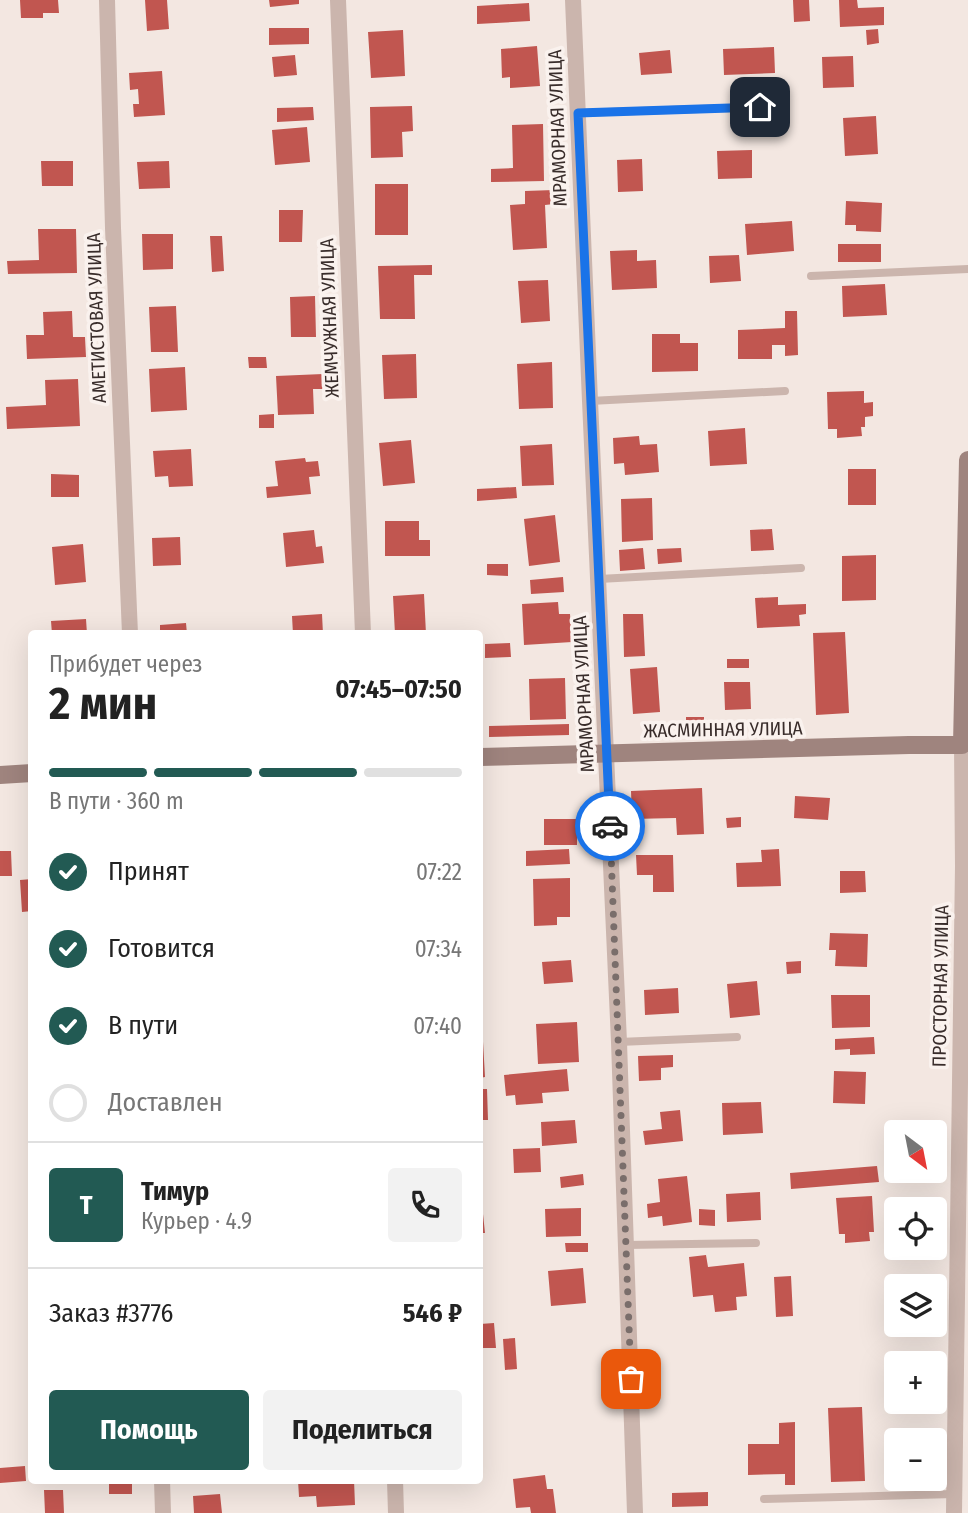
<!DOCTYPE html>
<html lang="ru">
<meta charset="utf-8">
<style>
:root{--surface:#fff;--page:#f2f2f2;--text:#222;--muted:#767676;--line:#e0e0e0;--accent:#225a53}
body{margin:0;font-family:"Fira Sans Condensed",sans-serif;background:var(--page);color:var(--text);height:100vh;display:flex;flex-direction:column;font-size:26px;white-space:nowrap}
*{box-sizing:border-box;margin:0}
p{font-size:23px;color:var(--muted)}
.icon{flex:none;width:38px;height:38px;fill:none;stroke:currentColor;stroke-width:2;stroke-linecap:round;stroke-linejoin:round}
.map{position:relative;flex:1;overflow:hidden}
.drawer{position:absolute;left:28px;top:630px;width:455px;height:854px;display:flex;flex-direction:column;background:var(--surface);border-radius:7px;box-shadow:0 7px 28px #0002}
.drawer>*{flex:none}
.needle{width:46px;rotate:148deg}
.controls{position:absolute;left:884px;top:1120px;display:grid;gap:14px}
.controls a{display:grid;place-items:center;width:63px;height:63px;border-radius:7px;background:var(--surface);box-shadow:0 7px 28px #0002;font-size:35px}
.pin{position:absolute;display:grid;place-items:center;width:60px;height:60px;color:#fff;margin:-30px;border-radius:14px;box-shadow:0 4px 10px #0006}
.courier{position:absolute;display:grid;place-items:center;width:70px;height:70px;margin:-35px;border:5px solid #1a73e8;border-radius:50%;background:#fff;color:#222;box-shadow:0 2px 9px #0007}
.headline em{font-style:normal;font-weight:700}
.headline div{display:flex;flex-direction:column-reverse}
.headline{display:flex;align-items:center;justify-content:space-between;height:119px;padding:0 21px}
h1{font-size:46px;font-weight:700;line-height:52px}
.bar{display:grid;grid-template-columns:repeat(4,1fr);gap:10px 7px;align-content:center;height:84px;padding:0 21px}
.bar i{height:9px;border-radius:5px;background:var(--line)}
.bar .selected{background:var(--accent)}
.bar p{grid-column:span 4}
.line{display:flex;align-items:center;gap:18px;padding:0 21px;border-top:2px solid var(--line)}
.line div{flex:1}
.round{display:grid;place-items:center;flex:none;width:74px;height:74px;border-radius:7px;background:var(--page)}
ol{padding:0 21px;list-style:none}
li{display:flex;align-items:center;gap:21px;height:77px}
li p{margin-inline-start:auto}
li .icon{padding:7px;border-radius:50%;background:var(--accent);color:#fff;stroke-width:4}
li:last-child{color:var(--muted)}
li i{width:38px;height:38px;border:4px solid var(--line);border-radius:50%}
.primary-button{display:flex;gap:14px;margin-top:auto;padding:14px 21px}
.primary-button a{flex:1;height:80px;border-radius:7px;background:var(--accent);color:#fff;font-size:28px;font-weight:700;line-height:80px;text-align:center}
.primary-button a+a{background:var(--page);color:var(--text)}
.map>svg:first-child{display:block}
.building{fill:#c15650}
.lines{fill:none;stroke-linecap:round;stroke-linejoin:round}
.lane{stroke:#cbb5ad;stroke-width:8}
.street{stroke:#cbb5ad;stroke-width:16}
.secondary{stroke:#9f847e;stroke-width:18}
.done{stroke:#7a6e6b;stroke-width:7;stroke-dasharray:0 12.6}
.route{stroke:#1a73e8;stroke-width:9}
.labels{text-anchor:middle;stroke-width:7;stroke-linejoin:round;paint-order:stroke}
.street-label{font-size:19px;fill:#392d2b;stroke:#faf2ee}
</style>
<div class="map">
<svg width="968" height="1513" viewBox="0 0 968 1513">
<rect width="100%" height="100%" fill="#f3e7e1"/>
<!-- building -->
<path class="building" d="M20 0H58L59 13H43V18H21Z
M145 0H167L169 29 147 31Z
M269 0H299V4L270 7Z
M793 0H809L810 21 794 22Z
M839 0H857L858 8 884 7V25L840 27Z
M529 3 530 21 477 24V6Z
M269 28H309V44L269 45Z
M878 29 879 43 867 45 866 30Z
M403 30 405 76 371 78 368 32Z
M537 46 540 86 510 88V77L502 78 501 49Z
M774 47 775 73 724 75 723 49Z
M670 50 672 73 641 75 639 53Z
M295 55 297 75 274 77 272 57Z
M853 56 854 87 823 88 822 57Z
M162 71 165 115 134 117 133 104H139L138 89 130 90 129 73Z
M412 106 413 131 402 132 403 157 371 158 370 107Z
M313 107 314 120 277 122V108Z
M876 116 878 154 845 156 843 118Z
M543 124 544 181 491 182V169L513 168 512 125Z
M307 127 310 162 275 165 272 130Z
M752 150V178L718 179 717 151Z
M642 159 643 191 618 192 617 160Z
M41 161H73V186H42Z
M169 161 170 188 139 189 137 162Z
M375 184H408V235H375Z
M554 190V204L545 205 547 248 513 250 510 205 525 204V191Z
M846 201 882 203 881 232 856 231V225H845Z
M279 210H303L302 242H279Z
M792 221 794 251 747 255 745 224Z
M38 229H76L77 273 8 274 7 261 39 260Z
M142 234H173V269L143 270Z
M210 236H222L224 271 212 272Z
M838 244H881V262H838Z
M637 250V261L656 260 657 288 612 290 610 251Z
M739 255 741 281 710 283 709 256Z
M432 265V275H414L415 319H380L378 266Z
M548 280 550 321 521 323 518 281Z
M885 284 887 315 843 317 842 286Z
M315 296 316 337H291L290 297Z
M176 306 178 352H151L149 307Z
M72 311 73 337H85L86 357 27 359 26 335H44L43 312Z
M785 311H797L798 355 785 356V345H772V359H738V330L785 328Z
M652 334H680V343H698V371L652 372Z
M416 354 417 398 384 399 382 355Z
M248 357H266L267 368H249Z
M552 362 553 408 519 409 517 364Z
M185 367 187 410 151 412 149 369Z
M323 374 324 389H313L314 414 278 415 276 376Z
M78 379 80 426 7 429 6 407 46 405 45 380Z
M864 391V403L873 402V416L865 417V427H861L862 436 837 438V429H828L827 392Z
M274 414V428H259V415Z
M745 428 747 464 710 466 708 431Z
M639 436 640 445 657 444 659 472 625 475 624 463 614 464 613 438Z
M411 440 415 483 383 486 379 443Z
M552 444 554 485 522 486 520 446Z
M191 449 193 486 169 487 168 476 155 477 153 451Z
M305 458 306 462 318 461 320 476 309 477 311 494 267 498 266 487 278 486 275 461Z
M848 469H876V505H848Z
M51 474 79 475V497H51Z
M516 487 517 498 477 501V489Z
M652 498 653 540 622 542 621 499Z
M555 515 560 562 529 566 524 519Z
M385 521H419V540H430V556H385Z
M772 529 774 550 751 551 750 530Z
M314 530 316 547 322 546 324 563 286 567 283 533Z
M180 537 181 565 153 566 152 538Z
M83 544 86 582 55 585 52 547Z
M643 548 645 569 620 571 619 550Z
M681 548 682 562 658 564 657 549Z
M876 555V600L842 601V556Z
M487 564H508V576L487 575Z
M563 577 564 592 531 594 530 580Z
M424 594 426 634H395L393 596Z
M778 597V605L806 604V614L799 615 800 626 757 628 755 598Z
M558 602 559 614H570L572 642 524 645 522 604Z
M322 614 323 634H293L292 616Z
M623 614H643L645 656 624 657Z
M86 619 87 634H52L51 621Z
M186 623 187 634H160V625Z
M845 632 849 713 816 715 813 633Z
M510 643 511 657 485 658V644Z
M727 659H749V668H727Z
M657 667 660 712 633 714 630 669Z
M565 678 566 719 530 720 529 679Z
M724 682H750L751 709 725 710Z
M686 717H704V726H686Z
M569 724V735L489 737V726Z
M702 788 704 834 677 835 676 818 632 819 631 791Z
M795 796 830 798 828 820 794 818Z
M741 817V827L727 828 726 818Z
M544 819H577V845H544Z
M569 849 570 864 526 866V851Z
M779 849 781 886 737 887 736 863 762 862 761 850Z
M0 851H11L12 876H0Z
M636 855H673L674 892H653V875H637Z
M840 871H865L866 892 840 893Z
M570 878V917H557V925L534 926 533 879Z
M32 879V911L22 912 20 880Z
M830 933 868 934 867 967 835 966 836 950H829Z
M571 960 573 982 544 984 542 962Z
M801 961V973L787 974 786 962Z
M757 981 760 1015 730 1018 727 984Z
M678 988 679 1013 645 1015 644 990Z
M831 995H870V1027L832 1028Z
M577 1022 579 1062 538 1064 536 1024Z
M482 1024 485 1077 480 1078V1025Z
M874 1037 875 1054 850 1055V1049L835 1050V1039Z
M673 1055V1067L661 1068V1080L639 1081 638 1056Z
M567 1069 569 1091 542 1093 543 1103 516 1105 515 1095 506 1096 504 1075Z
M834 1071 866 1072 865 1104 833 1103Z
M480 1089H487L488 1120H480Z
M761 1102 763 1133 723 1135 722 1103Z
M680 1110 683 1141 645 1145 643 1131 662 1129 660 1112Z
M575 1120 577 1143 542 1146 541 1122Z
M540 1148 541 1172 514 1173 513 1149Z
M877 1166 879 1182 791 1189 790 1173Z
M583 1174 584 1185 561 1188 560 1177Z
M687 1176 692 1222 663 1226 662 1216 648 1218 647 1204 660 1202 658 1179Z
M760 1192 761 1220 727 1222 726 1194Z
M480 1195H481L485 1233H480Z
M872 1196 874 1232H869L870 1241 845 1243V1234H839L836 1198Z
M581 1208V1236L546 1237 545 1209Z
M699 1209 715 1210V1226L699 1225Z
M565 1243H588V1252H566Z
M706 1255 708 1267 744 1263 747 1296 736 1297 737 1310 715 1312 713 1295 693 1297 689 1257Z
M583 1268 586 1303 551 1306 548 1271Z
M791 1276 793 1316 776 1317 774 1277Z
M494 1323 496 1348H483V1343H480V1324Z
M515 1338 517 1369 505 1370 503 1339Z
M862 1407 865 1481 831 1482 828 1408Z
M795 1422V1485H785V1474L748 1475V1444H779V1423Z
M25 1466 26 1481 0 1483V1468Z
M545 1475 547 1489H553L556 1513H531L530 1507 516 1508 513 1479Z
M109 1480H132V1494H109Z
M298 1480H354L355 1505 317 1507 316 1496 299 1497Z
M44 1490H63L64 1513H45Z
M708 1492V1506L672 1507V1493Z
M220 1494 222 1513H194L193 1496Z"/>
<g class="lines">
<!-- lane -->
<path class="lane" d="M577 113 759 107
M811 276 968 269
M590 401 785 391
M599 579 801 568
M619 1042 737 1037
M626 1245 756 1243
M764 1499 954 1494"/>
<!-- street -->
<path class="street" d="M107 0 113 228 130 634
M338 0 363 634
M573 0 590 401 619 1042 635 1513
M162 1480 163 1513
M395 1480 396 1513
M954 1513 963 866 962 745H968"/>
<!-- secondary -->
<path class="secondary" d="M480 757 909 745H962L968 460
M0 775 32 773"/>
</g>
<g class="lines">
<!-- done -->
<path class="done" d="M610 826 631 1379"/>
<!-- route -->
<path class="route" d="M610 826 578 113 760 107"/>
</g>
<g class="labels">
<!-- street labels -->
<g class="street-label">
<text transform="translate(557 128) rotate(-92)" y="7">МРАМОРНАЯ УЛИЦА</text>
<text transform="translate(96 318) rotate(-92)" y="7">АМЕТИСТОВАЯ УЛИЦА</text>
<text transform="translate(329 318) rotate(-92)" y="7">ЖЕМЧУЖНАЯ УЛИЦА</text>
<text transform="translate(583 694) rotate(-93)" y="7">МРАМОРНАЯ УЛИЦА</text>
<text transform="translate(723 729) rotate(-1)" y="7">ЖАСМИННАЯ УЛИЦА</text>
<text transform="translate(940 986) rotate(-89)" y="7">ПРОСТОРНАЯ УЛИЦА</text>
</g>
</g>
</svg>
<div class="controls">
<a><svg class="needle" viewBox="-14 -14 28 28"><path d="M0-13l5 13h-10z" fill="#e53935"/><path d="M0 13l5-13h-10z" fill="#767676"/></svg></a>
<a><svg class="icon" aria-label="locate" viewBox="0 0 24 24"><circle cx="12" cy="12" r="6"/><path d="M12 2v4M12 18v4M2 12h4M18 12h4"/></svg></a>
<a><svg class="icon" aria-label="layers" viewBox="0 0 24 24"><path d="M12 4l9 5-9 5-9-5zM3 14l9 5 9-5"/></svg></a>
<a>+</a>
<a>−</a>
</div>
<div class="pin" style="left:631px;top:1379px;background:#ea580c"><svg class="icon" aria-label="bag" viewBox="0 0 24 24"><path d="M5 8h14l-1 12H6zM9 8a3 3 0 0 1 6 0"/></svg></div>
<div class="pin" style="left:760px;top:107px;background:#1f2937"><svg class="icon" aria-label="home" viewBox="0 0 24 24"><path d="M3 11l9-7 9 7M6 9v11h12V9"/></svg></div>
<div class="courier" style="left:610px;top:826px"><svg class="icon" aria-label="car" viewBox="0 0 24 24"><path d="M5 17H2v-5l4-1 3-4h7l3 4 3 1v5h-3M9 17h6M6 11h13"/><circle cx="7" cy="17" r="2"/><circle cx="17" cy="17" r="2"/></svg></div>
<section class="drawer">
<div class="headline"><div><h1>2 мин</h1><p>Прибудет через</p></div><em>07:45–07:50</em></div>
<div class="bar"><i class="selected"></i><i class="selected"></i><i class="selected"></i><i></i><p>В пути · 360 m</p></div>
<ol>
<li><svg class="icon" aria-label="check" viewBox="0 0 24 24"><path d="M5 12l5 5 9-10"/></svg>Принят<p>07:22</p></li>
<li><svg class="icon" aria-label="check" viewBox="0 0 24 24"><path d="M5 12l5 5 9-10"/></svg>Готовится<p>07:34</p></li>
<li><svg class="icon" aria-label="check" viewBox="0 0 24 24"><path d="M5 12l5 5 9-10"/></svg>В пути<p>07:40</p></li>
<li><i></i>Доставлен</li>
</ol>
<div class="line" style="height:126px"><b class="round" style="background:var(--accent);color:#fff">Т</b><div><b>Тимур</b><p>Курьер · 4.9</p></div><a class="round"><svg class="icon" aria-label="phone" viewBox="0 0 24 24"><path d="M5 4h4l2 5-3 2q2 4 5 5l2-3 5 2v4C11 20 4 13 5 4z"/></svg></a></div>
<div class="line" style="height:91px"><div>Заказ #3776</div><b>546 ₽</b></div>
<div class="primary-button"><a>Помощь</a><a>Поделиться</a></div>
</section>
</div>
